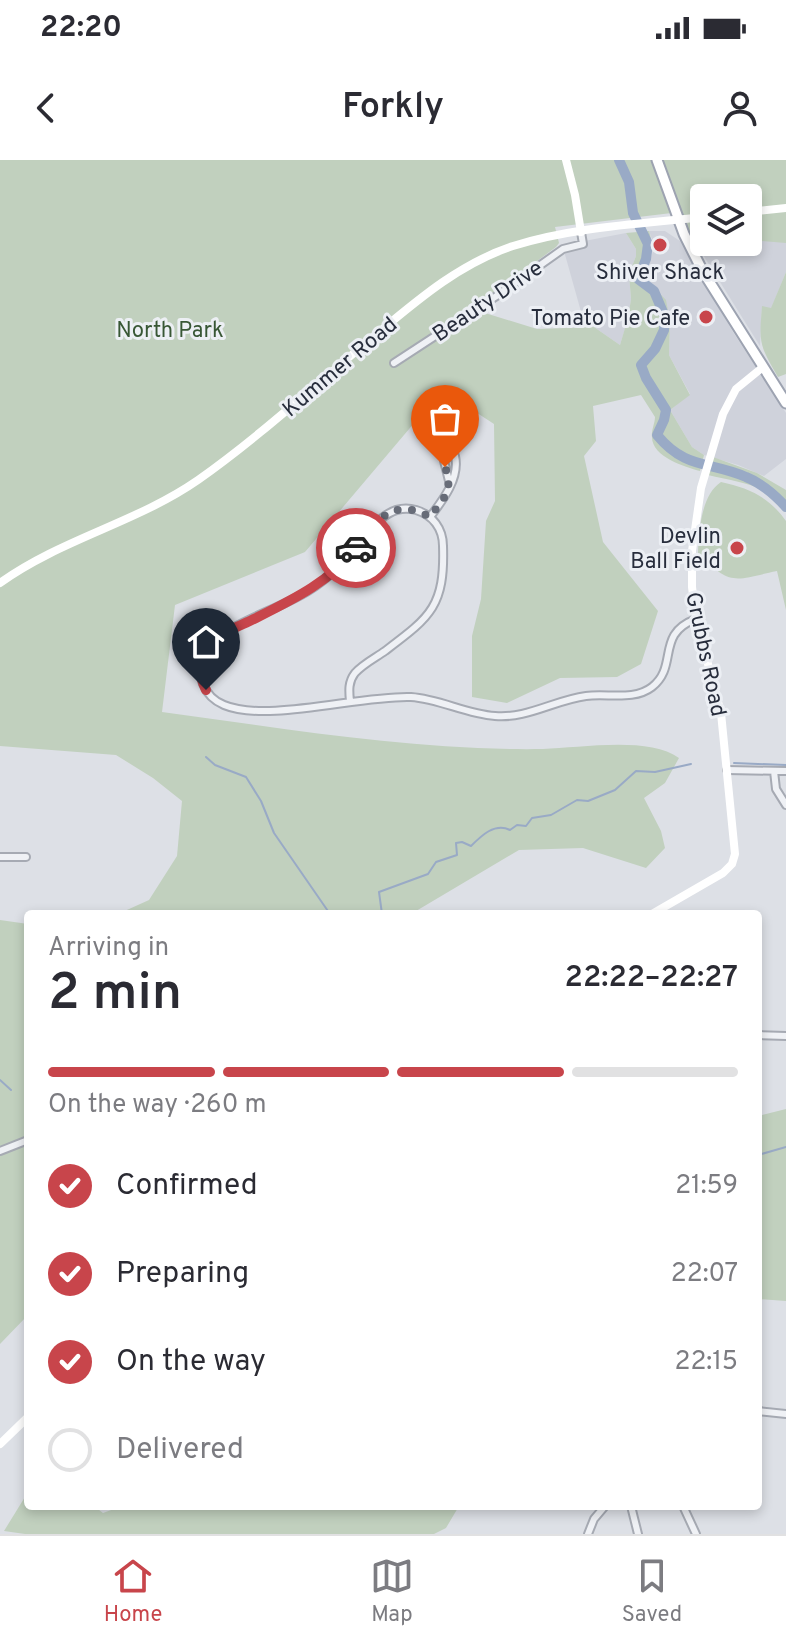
<!DOCTYPE html>
<meta charset="utf-8">
<style>
:root{--surface:#fff;--page:#f2f2f3;--text:#2b2b33;--muted:#7c7c81;--line:#e1e1e2;--accent:#c8454b}
body{margin:0;font-family:Overpass,sans-serif;background:var(--page);color:var(--text);height:100vh;display:flex;flex-direction:column;font-size:30px;white-space:nowrap}
*{box-sizing:border-box;margin:0}
p{font-size:26px;color:var(--muted)}
.icon{flex:none;width:44px;height:44px;fill:none;stroke:currentColor;stroke-width:2;stroke-linecap:round;stroke-linejoin:round}
.map{position:relative;flex:1;overflow:hidden}
.side{position:absolute;left:24px;top:750px;width:738px;height:600px;display:flex;flex-direction:column;background:var(--surface);border-radius:8px;box-shadow:0 4px 12px #0003}
.side>*{flex:none}
.buttons{position:absolute;left:690px;top:24px;display:grid;gap:16px}
.buttons a{display:grid;place-items:center;width:72px;height:72px;border-radius:8px;background:var(--surface);box-shadow:0 4px 12px #0003;font-size:40px}
.pin{position:absolute;display:grid;place-items:center;width:68px;height:68px;color:#fff;margin:-82px -34px;border-radius:50% 50% 50% 0;rotate:-45deg;box-shadow:0 0 8px #0007}
.pin .icon{rotate:45deg}
.courier{position:absolute;display:grid;place-items:center;width:80px;height:80px;margin:-40px;border:6px solid #c8454b;border-radius:50%;background:#fff;color:#222;box-shadow:0 2px 10px #0007}
.headline em{font-style:normal;font-weight:600}
.headline div{display:flex;flex-direction:column-reverse}
.headline{display:flex;align-items:center;justify-content:space-between;height:136px;padding:0 24px}
h1{font-size:52px;font-weight:600;line-height:60px}
.bar{display:grid;grid-template-columns:repeat(4,1fr);gap:12px 8px;align-content:center;height:96px;padding:0 24px}
.bar i{height:10px;border-radius:6px;background:var(--line)}
.bar .on{background:var(--accent)}
.bar p{grid-column:span 4}
ol{padding:0 24px;list-style:none}
li{display:flex;align-items:center;gap:24px;height:88px}
li p{margin-inline-start:auto}
li .icon{padding:8px;border-radius:50%;background:var(--accent);color:#fff;stroke-width:4}
li:last-child{color:var(--muted)}
li i{width:44px;height:44px;border:4px solid var(--line);border-radius:50%}
.status{display:flex;justify-content:space-between;align-items:center;height:56px;padding:0 40px;background:var(--surface);direction:ltr}
.status svg{height:22px;fill:currentColor}
header{display:flex;justify-content:space-between;align-items:center;height:104px;padding:0 24px;background:var(--surface);font-size:36px;font-weight:600}
.tab-bar{display:flex;justify-content:space-around;align-items:center;height:112px;border-top:2px solid var(--line);background:var(--surface);font-size:22px;color:var(--muted)}
.tab-bar a{display:grid;justify-items:center;gap:4px}
.tab-bar .on{color:var(--accent)}
.map>svg:first-child{display:block}
.built{fill:#cfd2db}
.green{fill:#c1d0be}
.lines{fill:none;stroke-linecap:round;stroke-linejoin:round}
.stream{stroke:#99aac6;stroke-width:2}
.river{stroke:#99aac6;stroke-width:10}
.street-casing{stroke:#a6aab3;stroke-width:10}
.primary-casing{stroke:#9da3b1;stroke-width:13}
.street{stroke:#eff1f5;stroke-width:6}
.secondary{stroke:#fff;stroke-width:8}
.primary{stroke:#fff;stroke-width:9}
.done{stroke:#676c78;stroke-width:8;stroke-dasharray:0 14.4}
.route{stroke:#c8454b;stroke-width:10}
.poi-dot{fill:#c8454b;stroke:#eceff4;stroke-width:3}
.labels{text-anchor:middle;stroke-width:6;stroke-linejoin:round;paint-order:stroke}
.poi-label{font-size:22px;fill:#272d3c;stroke:#eceff4;text-anchor:end}
.street-label{font-size:22px;fill:#272d3c;stroke:#eceff4}
.park-label{font-size:22px;fill:#385735;stroke:#eceff4}
</style>
<div class="status"><b>22:20</b><svg viewBox="0 0 49 12"><path d="M0 12V9h3v3zM5 12V6h3v6zM10 12V3h3v9zM15 12V0h3v12zM26 1h20v11H26zM47 4h2v5h-2z"/></svg></div>
<header><svg class="icon" aria-label="back" viewBox="0 0 24 24"><path d="M15 5l-7 7 7 7"/></svg>Forkly<svg class="icon" aria-label="person" viewBox="0 0 24 24"><circle cx="12" cy="8" r="4"/><path d="M4 21q1-7 8-7t8 7"/></svg></header>
<div class="map">
<svg width="786" height="1374" viewBox="0 0 786 1374">
<rect width="100%" height="100%" fill="#dde0e6"/>
<!-- built -->
<path class="built" d="M786 53V112L771 149 762 147 760 186 690 74 692 70 704 63V82H748V58Z
M649 71H665L680 81 733 172 786 253V299L764 316 738 305 704 295 692 287 670 250 690 234 669 195 670 162 658 129 645 117 653 91V82Z
M626 73 636 89V96L629 114 631 139 628 159 620 185 594 167 585 166 564 91 574 87V83Z"/>
<!-- green -->
<path class="green" d="M0 0H786V83L748 80V38H704V75L690 74 680 52 555 67 559 83 556 87 472 149 537 169 594 167 620 185 628 158 631 139 629 114 636 96V89L626 73 649 71C655 89 648 100 645 118L666 140 670 162 669 195 690 235 670 250 692 287 704 295 700 311C685 307 652 297 652 277 651 271 655 263 655 257L641 235 593 246 596 281 584 296 603 382 658 451 641 504 617 517 560 518 507 543 472 537V476L481 439 486 361 495 341 494 264 468 247 415 262 305 392 175 445 162 552C289 569 415 591 543 589 580 588 649 576 679 598L665 623 644 638 661 671 665 688 646 708 583 688 519 690 411 754H118L149 740 177 696 182 641 153 618 116 595 0 586Z
M786 112V214L778 217C759 184 759 184 762 146L771 148Z
M713 297 757 313 786 330V349C767 324 737 322 708 315Z
M721 322C749 328 769 337 786 361V450L777 411C734 420 731 427 698 393 699 371 701 335 721 322Z
M0 760 28 764V1155L0 1184Z
M786 949V1141L758 1139V956Z
M28 1332V1346H94L103 1353 122 1346H459L446 1368 434 1374H25L4 1371Z"/>
<g class="lines">
<!-- stream -->
<path class="stream" d="M206 597 215 605 246 617 261 641 274 673 330 754
M734 603 786 605
M382 754 379 732 428 714 436 702 457 695 456 683 462 682 471 686C481 676 495 662 510 670L517 665 526 666 532 658 551 655 577 640 588 641 615 630 636 611 655 612 691 604
M0 920 11 930
M758 995 786 987"/>
<!-- river -->
<path class="river" d="M619 0 629 22 633 53 648 84 646 99 638 119 654 131 665 157 664 170 655 189 641 205 646 218 666 250 664 260 657 275C686 310 709 301 746 317 761 323 775 335 786 347"/>
<defs>
<path id="street" d="M394 203 498 135 563 89 583 84 581 72
M430 357C443 340 460 318 455 296L450 295 444 301 450 325
M350 542C349 531 348 522 355 513 363 504 375 498 385 491 430 457 445 447 443 386 443 369 433 355 416 350 398 345 384 354 373 367 353 391 336 414 308 431 277 450 238 460 211 483 201 495 197 509 203 524 207 534 214 541 224 545 267 563 361 535 411 537 440 539 466 554 495 556 526 559 555 540 586 536 607 533 634 541 652 527 679 506 655 474 696 459
M727 610 786 611
M774 611 776 629 786 645
M0 697H26
M758 875 786 876
M0 991 28 980
M758 1251 786 1254
M631 1346 638 1374
M683 1346 696 1374
M588 1374 594 1359 605 1346"/>
<path id="primary" d="M657 0 684 74 702 110 786 243"/>
</defs>
<!-- street casing -->
<use href="#street" class="street-casing"/>
<!-- primary casing -->
<use href="#primary" class="primary-casing"/>
<!-- street -->
<use href="#street" class="street"/>
<!-- secondary -->
<path class="secondary" d="M566 0 575 35 581 72
M748 52 786 48
M0 423C61 379 136 363 198 320 259 277 314 226 372 178 414 143 458 104 513 86 573 67 641 64 704 57
M652 754 723 713 732 704 735 694 721 553 696 459 692 427V391L701 328 723 254 736 229 763 207
M0 1284 28 1257"/>
<!-- primary -->
<use href="#primary" class="primary"/>
</g>
<g class="lines">
<!-- done -->
<path class="done" d="M356 388C377 361 392 336 430 357 444 337 454 332 445 307"/>
<!-- route -->
<path class="route" d="M206 530C198 514 198 497 211 483 222 472 240 466 254 459 292 440 330 422 356 388"/>
</g>
<!-- markers -->
<g class="poi-dot">
<circle cx="660" cy="85" r="8"/>
<circle cx="706" cy="157" r="8"/>
<circle cx="737" cy="388" r="8"/>
</g>
<g class="labels">
<!-- poi labels -->
<g class="poi-label">
<text x="660" y="119" text-anchor="middle">Shiver Shack</text>
<text x="690" y="165">Tomato Pie Cafe</text>
<text x="721" y="383">Devlin<tspan x="721" dy="25">Ball Field</tspan></text>
</g>
<!-- street labels -->
<g class="street-label">
<text transform="translate(487 140) rotate(-34)" y="8">Beauty Drive</text>
<text transform="translate(339 206) rotate(-40)" y="8">Kummer Road</text>
<text transform="translate(707 494) rotate(78)" y="8">Grubbs Road</text>
</g>
<!-- park labels -->
<g class="park-label">
<text x="170" y="177">North Park</text>
</g>
</g>
</svg>
<div class="buttons">
<a><svg class="icon" aria-label="layers" viewBox="0 0 24 24"><path d="M12 4l9 5-9 5-9-5zM3 14l9 5 9-5"/></svg></a>
</div>
<div class="pin" style="left:445px;top:307px;background:#ea580c"><svg class="icon" aria-label="bag" viewBox="0 0 24 24"><path d="M5 8h14l-1 12H6zM9 8a3 3 0 0 1 6 0"/></svg></div>
<div class="pin" style="left:206px;top:530px;background:#1f2937"><svg class="icon" aria-label="home" viewBox="0 0 24 24"><path d="M3 11l9-7 9 7M6 9v11h12V9"/></svg></div>
<div class="courier" style="left:356px;top:388px"><svg class="icon" aria-label="car" viewBox="0 0 24 24"><path d="M5 17H2v-5l4-1 3-4h7l3 4 3 1v5h-3M9 17h6M6 11h13"/><circle cx="7" cy="17" r="2"/><circle cx="17" cy="17" r="2"/></svg></div>
<section class="side">
<div class="headline"><div><h1>2 min</h1><p>Arriving in</p></div><em>22:22–22:27</em></div>
<div class="bar"><i class="on"></i><i class="on"></i><i class="on"></i><i></i><p>On the way · 260 m</p></div>
<ol>
<li><svg class="icon" aria-label="check" viewBox="0 0 24 24"><path d="M5 12l5 5 9-10"/></svg>Confirmed<p>21:59</p></li>
<li><svg class="icon" aria-label="check" viewBox="0 0 24 24"><path d="M5 12l5 5 9-10"/></svg>Preparing<p>22:07</p></li>
<li><svg class="icon" aria-label="check" viewBox="0 0 24 24"><path d="M5 12l5 5 9-10"/></svg>On the way<p>22:15</p></li>
<li><i></i>Delivered</li>
</ol>
</section>
</div>
<nav class="tab-bar">
<a class="on"><svg class="icon" aria-label="home" viewBox="0 0 24 24"><path d="M3 11l9-7 9 7M6 9v11h12V9"/></svg>Home</a>
<a><svg class="icon" aria-label="map" viewBox="0 0 24 24"><path d="M3 6l6-2 6 2 6-2v14l-6 2-6-2-6 2zM9 4v14M15 6v14"/></svg>Map</a>
<a><svg class="icon" aria-label="saved" viewBox="0 0 24 24"><path d="M7 4h10v16l-5-4-5 4z"/></svg>Saved</a>
</nav>
